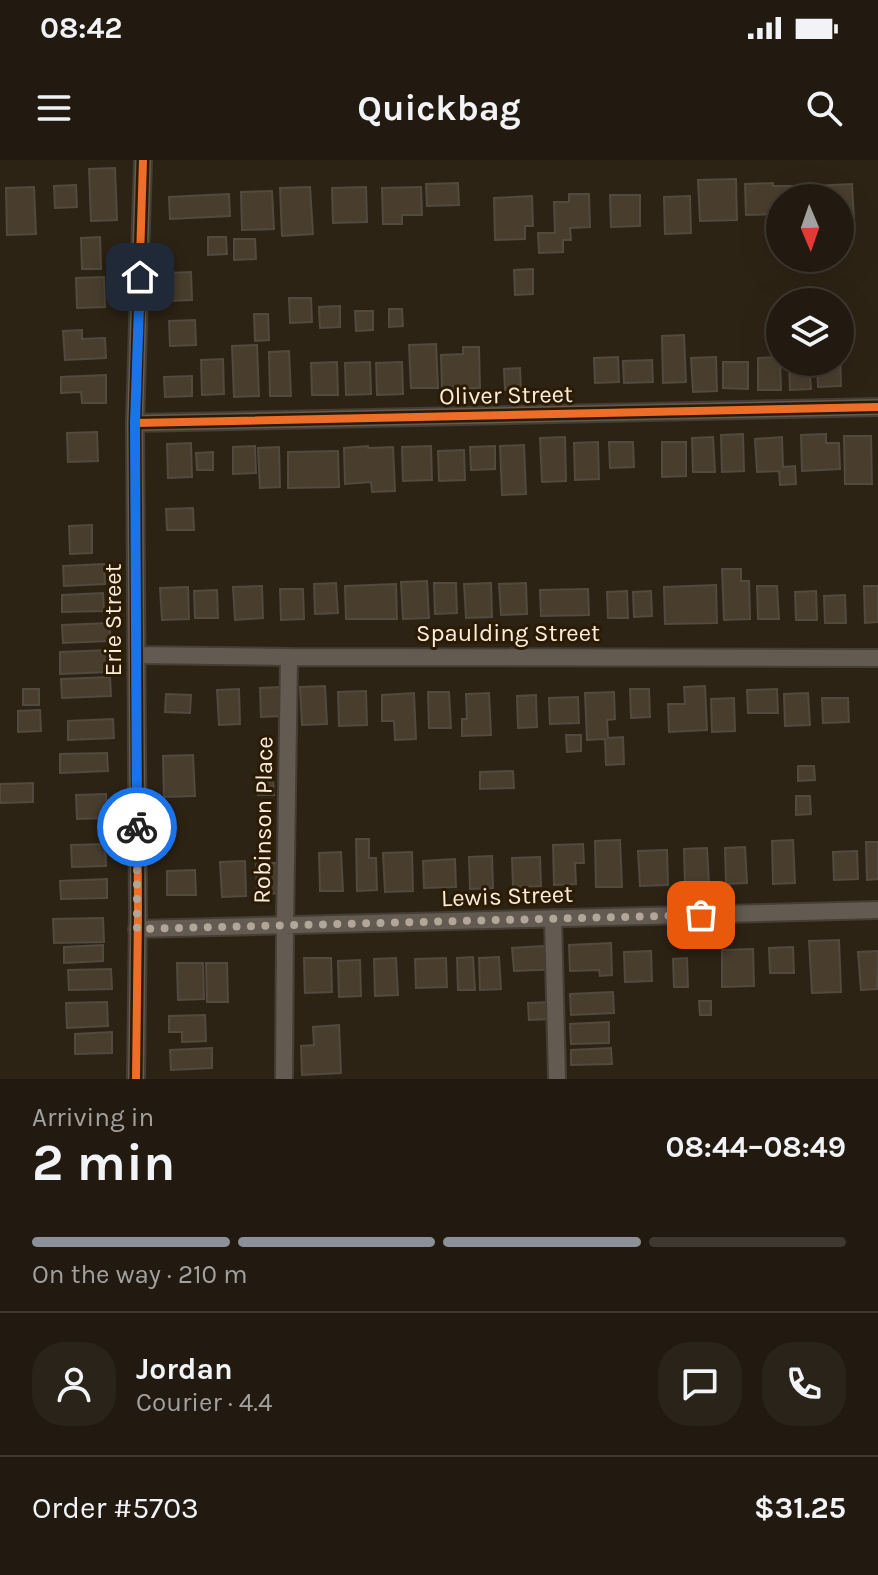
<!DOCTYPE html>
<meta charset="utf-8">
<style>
:root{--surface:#221a10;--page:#2a2319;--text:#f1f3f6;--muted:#a2a19f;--line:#3f3830;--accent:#8c9099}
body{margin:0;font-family:Karla,sans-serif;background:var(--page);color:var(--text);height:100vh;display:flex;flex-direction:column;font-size:30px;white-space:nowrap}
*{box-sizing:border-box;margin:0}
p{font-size:26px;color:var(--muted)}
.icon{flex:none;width:44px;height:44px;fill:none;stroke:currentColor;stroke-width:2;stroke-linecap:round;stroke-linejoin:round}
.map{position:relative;height:919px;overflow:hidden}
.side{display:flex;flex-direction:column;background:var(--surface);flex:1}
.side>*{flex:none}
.needle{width:52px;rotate:178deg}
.buttons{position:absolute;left:766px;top:24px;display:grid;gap:16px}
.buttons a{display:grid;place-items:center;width:88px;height:88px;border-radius:50%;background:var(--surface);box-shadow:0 8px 32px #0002,0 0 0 2px var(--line);font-size:40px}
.pin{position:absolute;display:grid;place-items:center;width:68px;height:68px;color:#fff;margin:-34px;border-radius:16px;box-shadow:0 4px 12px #0006}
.courier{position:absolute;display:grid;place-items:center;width:80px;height:80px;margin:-40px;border:6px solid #1a73e8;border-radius:50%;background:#fff;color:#222;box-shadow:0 2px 10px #0007}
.headline em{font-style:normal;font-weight:700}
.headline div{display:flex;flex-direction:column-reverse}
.headline{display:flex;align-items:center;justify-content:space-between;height:136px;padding:0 32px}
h1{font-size:52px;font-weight:700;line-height:60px}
.bar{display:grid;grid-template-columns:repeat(4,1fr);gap:12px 8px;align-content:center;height:96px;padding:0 32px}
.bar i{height:10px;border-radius:6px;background:var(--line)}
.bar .active{background:var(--accent)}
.bar p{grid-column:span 4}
.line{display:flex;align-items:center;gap:20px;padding:0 32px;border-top:2px solid var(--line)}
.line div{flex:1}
.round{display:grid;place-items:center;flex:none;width:84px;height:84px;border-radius:32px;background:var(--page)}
.status{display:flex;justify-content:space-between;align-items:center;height:56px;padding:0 40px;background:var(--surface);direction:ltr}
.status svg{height:22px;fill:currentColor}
header{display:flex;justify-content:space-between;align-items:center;height:104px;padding:0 32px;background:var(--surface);font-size:36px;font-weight:700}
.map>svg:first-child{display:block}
.building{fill:#493e2e;stroke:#524a3e;stroke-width:2}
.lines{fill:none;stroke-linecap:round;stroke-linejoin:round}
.minor-casing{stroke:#463e34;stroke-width:20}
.minor{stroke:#635b51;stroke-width:16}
.cycleway-casing{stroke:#2c1b03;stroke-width:13}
.cycleway{stroke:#ee6e29;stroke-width:8}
.done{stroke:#b2a698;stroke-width:8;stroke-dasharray:0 14.4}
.route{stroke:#1a73e8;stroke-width:10}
.labels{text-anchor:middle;stroke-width:6;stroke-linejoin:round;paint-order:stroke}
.street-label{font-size:24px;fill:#f9edde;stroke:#2c1b03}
</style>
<div class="status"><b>08:42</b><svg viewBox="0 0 49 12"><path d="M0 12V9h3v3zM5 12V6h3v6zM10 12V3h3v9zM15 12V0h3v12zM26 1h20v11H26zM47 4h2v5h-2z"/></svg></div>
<header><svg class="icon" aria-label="menu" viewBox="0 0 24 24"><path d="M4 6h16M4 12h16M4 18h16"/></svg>Quickbag<svg class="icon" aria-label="search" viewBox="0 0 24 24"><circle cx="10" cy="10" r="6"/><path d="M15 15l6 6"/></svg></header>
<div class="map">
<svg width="878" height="919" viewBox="0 0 878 919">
<rect width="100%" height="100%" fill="#2d2315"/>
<!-- building -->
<path class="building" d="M115 8 117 60 91 61 89 9Z
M736 19 737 60 700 61 698 20Z
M458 23 459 45 427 46 426 24Z
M773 23V26H808V38H780V62H777V54L746 55 745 24Z
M852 24 854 61H840V38H815L814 26Z
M76 25 77 47 55 48 54 26Z
M34 27 36 74 7 75 6 28Z
M310 27 313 74 282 76 280 28Z
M366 27 367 62 333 63 332 28Z
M421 27 422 55H402V64H383L382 28Z
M272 31 274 69 242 70 241 32Z
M229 34 230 56 170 59 169 37Z
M569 34H589L590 67 570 68 571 80H563V92L539 93 538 73H555L554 42H569Z
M610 35H640V66L611 67Z
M532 36 533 66H525V79L495 80 494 38Z
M690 36 691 73 665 74 664 37Z
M100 77 101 109H82L81 78Z
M208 77H226L227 94 208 95Z
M234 79H255L256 99 234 100Z
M533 109V134L515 135 514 110Z
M191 112 192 140 168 141 167 113Z
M104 117 105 147 77 148 76 118Z
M289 138H311L312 162 290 163Z
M340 146V167L320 168 319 147Z
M389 149H402L403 166 389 167Z
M355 151H373V170L356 171Z
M254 154H268L269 180 255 181Z
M195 160 196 185 170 186 169 161Z
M82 170V179L105 178 106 198 65 200 63 171Z
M684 175 686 222 663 223 662 176Z
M436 184 438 228H411L409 185Z
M257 185 259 236 234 237 232 186Z
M463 187H479L480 228 442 229 441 195 463 194Z
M289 191 291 236H270L269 192Z
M840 191 841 226 818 227 817 202H840Z
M618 197 619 222 595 223 594 198Z
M716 197 717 231 693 232 691 198Z
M780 197 781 230H758V198Z
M223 199 224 234 202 235 201 200Z
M652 200 653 222 624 223 623 201Z
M337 202 338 235H312L311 203Z
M370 202 371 234 346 235 345 203Z
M402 202 403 234 377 235 376 203Z
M723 202H748V229L723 228Z
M789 202H809L811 229 790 230Z
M520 208 521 229 505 230 504 209Z
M106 215V243H82L81 232 61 233V217Z
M192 216V236L165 237 164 217Z
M97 272 98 301 68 302 67 273Z
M743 274 744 311 722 312 721 275Z
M826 274V283H839L840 309 802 311 801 275Z
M844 276H871L872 324H845Z
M565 277 566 321 542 322 540 278Z
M713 277 715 312H693L692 278Z
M782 277 783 307 795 306 796 324 780 325 779 311 757 312 755 279Z
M598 282 599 319 575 320 574 283Z
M609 282H633L634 307 610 308Z
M662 282H686V316L662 317Z
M191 283 192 317 168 318 167 284Z
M524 285 526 334 502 335 500 286Z
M255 286 256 313 233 314V287Z
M368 286V288L393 287 395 331 372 332 371 322 345 324 344 288Z
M431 286 432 320 403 321 402 287Z
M495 286V309L471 310 470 287Z
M279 287 280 327 260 328 258 288Z
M464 290 465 320 439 321 438 291Z
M338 291 339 327 288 328V292Z
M213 292V310H197L196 293Z
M193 348 194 370H167L166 349Z
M92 365V393L70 394 69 366Z
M104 404 105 424 64 426 63 406Z
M722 409H741V421H749L750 459 724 460Z
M427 421 429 458 403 459 401 422Z
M336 423 338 453 315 454 314 424Z
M434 423H456L457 453 435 454Z
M491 423 492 457 466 458 464 424Z
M526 423 527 454 501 455 499 424Z
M396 424 397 459H346L345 426Z
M716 425 717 463 665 464 664 427Z
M262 426 263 458 235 460 233 427Z
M757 426H777L779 459H758Z
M864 426H878V462L865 463Z
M188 427 189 459 162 460 160 428Z
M280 429H303L304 459 281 460Z
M588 429 589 455 541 456 540 430Z
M217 430 218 458H195L194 431Z
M627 431 628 458H608L607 432Z
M651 431 652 456 634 457 633 432Z
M816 431 817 460H796L795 432Z
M103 433 104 451 62 452V435Z
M845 435 846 463H825L824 436Z
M110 463V481L63 483 62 465Z
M110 490 111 512 60 514V492Z
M110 517 111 536 62 538 61 519Z
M325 526 327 564 302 565 300 527Z
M705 526 707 570 669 572 668 544H685L684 527Z
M280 527 281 556 261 557 260 528Z
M23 529H39V545H23Z
M239 529 240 564 219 565 217 530Z
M630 529H649L650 557 631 558Z
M777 529 778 553H748L747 530Z
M366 531 367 565 339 566 338 532Z
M428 532H449L451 568H429Z
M614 532 615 559 607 560 608 578 623 577 624 604 606 605 605 579 587 580 585 533Z
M414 533 416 579 395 580 394 561H382V535Z
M489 533 491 575 462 576V559H467L466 534Z
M808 533 810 565 785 566 784 534Z
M166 534 191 535 190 553 165 552Z
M536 535 537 567 518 568 517 536Z
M578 537 579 563 550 564 549 538Z
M734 538 735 571 712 572 711 539Z
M822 538H848L849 562 823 563Z
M40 550 41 571 18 572V551Z
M113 559 114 578 68 580V561Z
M566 575H581V591L567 592Z
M107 593 108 611 60 613V594Z
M193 595 195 636 164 637 163 596Z
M798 606H814L815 620 798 621Z
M513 611 514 628 480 629V612Z
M273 619 274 635H258V620Z
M33 623V642L0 643V624Z
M106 634 107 658 77 659 76 635Z
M796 636H810L811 654 796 655Z
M356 679H369V698H376L377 730 357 731Z
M620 680 622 727H596L595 681Z
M793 680 795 723 773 724 772 681Z
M866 682H878V719L867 720Z
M105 684 106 706 72 707 71 685Z
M583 684 584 703H575L576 724 554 725 553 685Z
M745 687 747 723 726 724 725 688Z
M707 688 709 723 685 724 684 689Z
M667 690 668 725 640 726 638 691Z
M857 691 858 719 834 720 833 692Z
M341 692 343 731H320L319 693Z
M412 692 413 731 385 732 383 693Z
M492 696 493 728 470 729 469 697Z
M540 697 541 726 513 727 512 698Z
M455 699 456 727 424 728 423 701Z
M245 701 246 736 222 737 220 702Z
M292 702 293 733 257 734 256 704Z
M195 710 196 735H167V711Z
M107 719V738L61 739 60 721Z
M103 758 104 782 54 783 53 759Z
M839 780 841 832 812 833 809 781Z
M611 783 612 815 600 816 599 810 570 811 569 785Z
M103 785V801L64 803V787Z
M560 785 562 809 514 811 512 788Z
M793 787 794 813H770L769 788Z
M753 789 754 826 722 827V790Z
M651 791 652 821 625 822 624 792Z
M878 791 877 829 861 830 858 792Z
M473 797 475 830H458L457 798Z
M499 797 501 829 480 830 479 798Z
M304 798H331L332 832 305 833Z
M396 798 398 835 375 836 374 799Z
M446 798 447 827 416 828 415 799Z
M687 798 688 827H674L673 799Z
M360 800 361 836 339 837 338 801Z
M177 803H203L204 839 178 840Z
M206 803H227L228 842H207Z
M111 809 112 829 69 830 68 810Z
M613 832 614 853 571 855 570 834Z
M699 841H711V855H700Z
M107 842 108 866 67 868 66 843Z
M551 842V859L529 860 528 843Z
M205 855 206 881 182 882V872H169V856Z
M609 862V883L571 884 570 864Z
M339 865 341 913 302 915 301 886 314 885 313 867Z
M112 872V893L75 894V874Z
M212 888V908L171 910 170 890Z
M611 888 612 904 571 905V890Z"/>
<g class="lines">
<defs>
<path id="minor" d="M135 263 878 247
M137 495 289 497 878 498
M553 758 557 919
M137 769 878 750
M136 919 138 752 135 263 143 0
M284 919 285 766 289 497"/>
</defs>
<!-- minor casing -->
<use href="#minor" class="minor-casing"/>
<!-- minor -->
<use href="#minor" class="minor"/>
<defs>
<path id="cycleway" d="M135 263 878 247
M136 919 138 752 135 263 143 0"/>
</defs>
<!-- cycleway casing -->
<use href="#cycleway" class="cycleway-casing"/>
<!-- cycleway -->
<use href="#cycleway" class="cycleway"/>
</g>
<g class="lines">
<!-- done -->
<path class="done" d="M137 667V769L701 755"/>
<!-- route -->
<path class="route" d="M137 667 135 263 140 117"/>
</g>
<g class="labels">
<!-- street labels -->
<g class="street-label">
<text transform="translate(506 235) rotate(-1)" y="8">Oliver Street</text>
<text transform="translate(113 460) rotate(-90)" y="8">Erie Street</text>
<text x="508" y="481">Spaulding Street</text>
<text transform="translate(263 660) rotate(-89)" y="8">Robinson Place</text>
<text transform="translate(507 736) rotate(-2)" y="8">Lewis Street</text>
</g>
</g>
</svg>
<div class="buttons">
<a><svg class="needle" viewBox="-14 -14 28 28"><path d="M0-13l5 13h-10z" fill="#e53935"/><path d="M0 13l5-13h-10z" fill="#a2a19f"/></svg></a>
<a><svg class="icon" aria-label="layers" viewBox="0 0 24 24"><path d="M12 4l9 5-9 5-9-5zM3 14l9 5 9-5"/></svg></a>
</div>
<div class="pin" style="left:701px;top:755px;background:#ea580c"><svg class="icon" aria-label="bag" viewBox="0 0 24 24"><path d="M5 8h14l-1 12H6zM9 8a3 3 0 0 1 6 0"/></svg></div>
<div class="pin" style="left:140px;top:117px;background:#1f2937"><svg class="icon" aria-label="home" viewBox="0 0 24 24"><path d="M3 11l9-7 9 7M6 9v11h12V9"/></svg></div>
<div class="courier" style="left:137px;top:667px"><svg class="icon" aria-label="bike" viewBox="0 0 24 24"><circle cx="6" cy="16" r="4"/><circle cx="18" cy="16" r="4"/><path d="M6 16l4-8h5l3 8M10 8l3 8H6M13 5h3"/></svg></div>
</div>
<section class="side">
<div class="headline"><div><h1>2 min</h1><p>Arriving in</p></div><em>08:44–08:49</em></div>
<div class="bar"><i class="active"></i><i class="active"></i><i class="active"></i><i></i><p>On the way · 210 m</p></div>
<div class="line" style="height:144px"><a class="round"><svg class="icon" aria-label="person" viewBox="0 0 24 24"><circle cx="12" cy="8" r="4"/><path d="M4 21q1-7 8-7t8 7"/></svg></a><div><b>Jordan</b><p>Courier · 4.4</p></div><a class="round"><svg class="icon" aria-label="chat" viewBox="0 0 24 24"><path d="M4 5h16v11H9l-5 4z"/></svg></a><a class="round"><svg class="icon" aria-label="phone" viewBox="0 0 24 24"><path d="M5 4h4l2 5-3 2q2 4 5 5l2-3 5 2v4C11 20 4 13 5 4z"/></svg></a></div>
<div class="line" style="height:104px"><div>Order #5703</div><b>$31.25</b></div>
</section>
